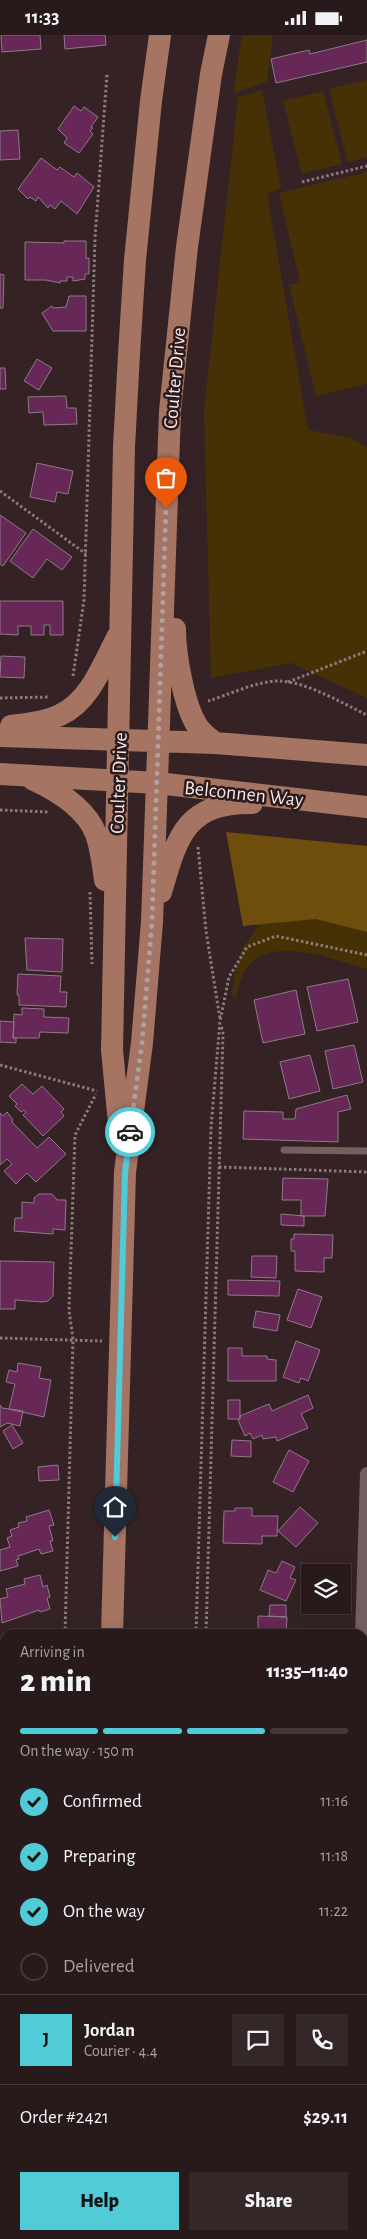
<!DOCTYPE html>
<meta charset="utf-8">
<style>
:root{--surface:#281a1b;--page:#342728;--text:#f1f3f6;--muted:#a5a1a3;--line:#44383a;--accent:#52cbd8}
body{margin:0;font-family:"Alegreya Sans",sans-serif;background:var(--page);color:var(--text);height:100vh;display:flex;flex-direction:column;font-size:19px;white-space:nowrap}
*{box-sizing:border-box;margin:0}
p{font-size:16px;color:var(--muted)}
.icon{flex:none;width:28px;height:28px;fill:none;stroke:currentColor;stroke-width:2;stroke-linecap:round;stroke-linejoin:round}
.map{position:relative;flex:1;overflow:hidden}
.sheet{position:absolute;left:0px;top:1594px;width:368px;height:611px;display:flex;flex-direction:column;background:var(--surface);border-radius:15px 15px 0 0;box-shadow:0 2px 12px #0003,0 0 0 1px var(--line)}
.sheet>*{flex:none}
.fabs{position:absolute;left:301px;top:1529px;display:grid;gap:10px}
.fabs a{display:grid;place-items:center;width:50px;height:50px;border-radius:0px;background:var(--surface);box-shadow:0 2px 12px #0003,0 0 0 1px var(--line);font-size:25px}
.pin{position:absolute;display:grid;place-items:center;width:42px;height:42px;color:#fff;margin:-51px -21px;border-radius:50% 50% 50% 0;rotate:-45deg;box-shadow:0 0 5px #0007}
.pin .icon{rotate:45deg}
.courier{position:absolute;display:grid;place-items:center;width:50px;height:50px;margin:-25px;border:4px solid #52cbd8;border-radius:50%;background:#fff;color:#222;box-shadow:0 1px 6px #0007}
.overview em{font-style:normal;font-weight:800}
.overview div{display:flex;flex-direction:column-reverse}
.overview{display:flex;align-items:center;justify-content:space-between;height:85px;padding:0 20px}
h1{font-size:32px;font-weight:800;line-height:38px}
.bar{display:grid;grid-template-columns:repeat(4,1fr);gap:8px 5px;align-content:center;height:60px;padding:0 20px}
.bar i{height:6px;border-radius:4px;background:var(--line)}
.bar .on{background:var(--accent)}
.bar p{grid-column:span 4}
.line{display:flex;align-items:center;gap:12px;padding:0 20px;border-top:1px solid var(--line)}
.line div{flex:1}
.round{display:grid;place-items:center;flex:none;width:52px;height:52px;border-radius:0px;background:var(--page)}
ol{padding:0 20px;list-style:none}
li{display:flex;align-items:center;gap:15px;height:55px}
li p{margin-inline-start:auto}
li .icon{padding:5px;border-radius:50%;background:var(--accent);color:#111;stroke-width:4}
li:last-child{color:var(--muted)}
li i{width:28px;height:28px;border:2px solid var(--line);border-radius:50%}
.action{display:flex;gap:10px;margin-top:auto;padding:10px 20px}
.action a{flex:1;height:58px;border-radius:0px;background:var(--accent);color:#111;font-size:20px;font-weight:800;line-height:58px;text-align:center}
.action a+a{background:var(--page);color:var(--text)}
.status{display:flex;justify-content:space-between;align-items:center;height:35px;padding:0 25px;background:var(--surface);direction:ltr}
.status svg{height:14px;fill:currentColor}
.map>svg:first-child{display:block}
.green{fill:#463107}
.forest{fill:#6f4e0d}
.building{fill:#672757;stroke:#8d7b87}
.lines{fill:none;stroke-linecap:round;stroke-linejoin:round}
.path{stroke:#8b7b7d;stroke-width:3;stroke-dasharray:2.5 2.5;stroke-linecap:butt}
.lane{stroke:#755f61;stroke-width:7}
.street{stroke:#755f61;stroke-width:14}
.secondary{stroke:#8d6a62;stroke-width:20}
.primary{stroke:#a57462;stroke-width:22}
.done{stroke:#b0a1a3;stroke-width:5;stroke-dasharray:0 9}
.route{stroke:#52cbd8;stroke-width:6}
.labels{text-anchor:middle;stroke-width:5;stroke-linejoin:round;paint-order:stroke}
.street-label{font-size:20px;fill:#f3e6e7;stroke:#2b191b}
</style>
<div class="status"><b>11:33</b><svg viewBox="0 0 49 12"><path d="M0 12V9h3v3zM5 12V6h3v6zM10 12V3h3v9zM15 12V0h3v12zM26 1h20v11H26zM47 4h2v5h-2z"/></svg></div>
<div class="map">
<svg width="367" height="2204" viewBox="0 0 367 2204">
<rect width="100%" height="100%" fill="#352224"/>
<!-- green -->
<path class="green" d="M242 0H273L267 46 233 59Z
M367 45V122L348 127 329 54Z
M262 55 281 153 267 159 308 395 352 403 367 413V663L291 628 211 643 204 375 238 62Z
M323 56 342 129 302 139 283 66Z
M367 137V349L316 361 289 250 300 247 279 158Z
M367 852V934C320 921 248 889 236 962H232L234 941 244 912 255 895 269 880Z"/>
<!-- forest -->
<path class="forest" d="M226 797 367 811V897L316 884 243 891Z"/>
<!-- building -->
<path class="building" d="M1 0H40L41 14 2 17Z
M64 0H105L106 10 65 14Z
M367 5V27L276 48 271 24 309 15 310 19Z
M74 71 81 76 84 72 98 82 91 92 93 93 90 96 93 99 79 118 64 108 67 103 58 94Z
M18 95 20 124 0 125V96Z
M41 123 57 135 60 132 74 142 77 138 94 152 77 179 61 166 55 174 50 170 48 173 38 162 36 166 30 162 28 164 18 154Z
M64 206H86V223H89V239H85V244L73 246V242H67V246H60V248L46 245H25V207L64 208Z
M0 239 4 240 3 273H0Z
M69 261H86V296H53L42 278 52 271 53 273 66 272Z
M37 324 52 333 39 355 24 346Z
M0 333H5L6 354H0Z
M66 361 67 373H76L77 389 44 390 43 377 29 378 28 362Z
M37 428 73 436 68 459 57 457 55 467 30 462Z
M0 480 26 498 3 531 0 529Z
M33 494 72 522 62 535 47 524 33 543 10 526Z
M0 566H63V600H50V590H44V600H31V591H18V600L0 599Z
M1 621 25 622 24 643 0 642Z
M25 903 63 904 62 937 27 935Z
M18 939 61 941 60 957H67L66 972 19 970V960H17Z
M348 944 358 987 317 996 307 952Z
M296 955 305 999 263 1008 254 965Z
M22 973 44 974V982L69 983 68 998 40 997 39 1003H13L14 979 22 980Z
M0 986 14 987 13 1003H16V1008L0 1007Z
M354 1010 363 1047 333 1054 325 1016Z
M310 1020 320 1056 289 1064 280 1027Z
M22 1049 33 1059 42 1051 64 1074 61 1077 64 1081 43 1101 23 1080 26 1077 24 1075 21 1077 15 1071 17 1069 9 1061Z
M347 1060 351 1074 338 1077V1107L243 1104 244 1076 283 1077V1084H295L296 1074Z
M7 1077 13 1085 12 1087 37 1113 49 1102 66 1119 36 1147 27 1138 16 1149 4 1136 12 1129 7 1124 0 1130V1078L3 1081Z
M283 1143 328 1144 325 1181H301V1165H282Z
M39 1159H52L57 1165H66L65 1195 53 1194V1199L14 1196 15 1183H22V1167L34 1168V1163Z
M281 1179 304 1181V1191L281 1190Z
M294 1199 333 1200 332 1223H324V1237L295 1236V1216H291V1204H294Z
M252 1221H277L276 1243 251 1242Z
M0 1226 54 1227 53 1261 48 1266 42 1267 15 1265V1274H0Z
M228 1245 280 1246 279 1261 228 1260Z
M298 1254 322 1262 311 1293 287 1285Z
M256 1276 280 1280 277 1296 253 1292Z
M296 1306 320 1315 308 1346 301 1343 299 1348 283 1342Z
M228 1313H242V1321H267V1324L276 1325V1346H228Z
M18 1328 41 1332 39 1343 51 1345 44 1382 9 1374 15 1349 6 1347 9 1335 17 1337Z
M308 1360 313 1373 301 1379 308 1393 277 1406 276 1402 263 1404 262 1400 253 1404 250 1398 245 1401 238 1385 240 1384V1381L269 1369 272 1376Z
M228 1365H240V1384H228Z
M0 1370 2 1373 23 1376 20 1391 7 1388 0 1392Z
M12 1390 23 1408 13 1414 3 1396Z
M232 1405 251 1406V1422L231 1421Z
M289 1415 309 1426 293 1457 273 1447Z
M58 1430 59 1445 39 1446 38 1432Z
M300 1472 318 1488 296 1512 278 1496Z
M235 1473H252V1481H278L277 1501H262V1509L223 1508 224 1476H235Z
M49 1475 54 1490 49 1491 53 1506H50L53 1516 41 1519 39 1514 18 1521 19 1524 16 1525 18 1531 0 1536V1515L10 1512 7 1503 12 1501 10 1495 19 1492 18 1488 27 1486 26 1482Z
M282 1526 295 1532 290 1543 296 1545 286 1566 260 1555 268 1535 276 1538Z
M40 1540 43 1552 47 1550 50 1562 47 1563 50 1574 40 1577 39 1575 2 1588 0 1564 8 1562 6 1554 25 1549 24 1544Z
M270 1570H286V1582L269 1581Z
M258 1581 287 1582 286 1599H258Z
M0 1611 5 1617V1627L0 1631Z
M0 1867H5V1918H0Z
M211 2200H247L246 2204H210Z"/>
<g class="lines">
<!-- path -->
<path class="path" d="M302 147 367 131
M0 456 86 519
M73 641 84 565 95 203 107 39
M288 647 367 616
M0 663 50 662
M208 666C228 660 257 646 278 646 305 646 342 668 367 680
M0 775 49 777
M198 812 206 896 220 984
M90 857 92 929
M0 1030 97 1056
M219 1132 367 1137
M0 1303 102 1306
M65 1599 73 1304 69 1275 75 1100 96 1059
M196 1599 211 1093 220 986 229 942 247 912 276 901 367 920
M206 1599 223 998 221 990
M0 1793H5
M362 1809H367
M362 1882 367 1883
M0 2116 5 2096
M117 2204 118 2200
M135 2204 136 2200"/>
<!-- lane -->
<path class="lane" d="M284 1115 367 1116"/>
<!-- street -->
<path class="street" d="M362 1602 367 1439
M362 2024 365 2041 362 2049
M362 2199H367
M322 2204 324 2200"/>
<!-- secondary -->
<path class="secondary" d="M362 1853 367 1854"/>
<!-- primary -->
<path class="primary" d="M175 594C175 619 184 672 198 692 203 699 209 703 215 708
M11 691C28 689 45 687 60 680 91 666 104 626 119 599
M0 701 215 708 367 720
M0 739 157 748 367 772
M32 744C56 755 86 773 96 799 101 813 103 830 105 845
M161 857C177 803 185 767 252 768
M121 1109 112 1015 124 412 129 319 135 225 151 66 160 0
M112 1599 125 1137 142 1008 152 887 170 376 187 212 211 39 219 0
M31 2204 32 2200"/>
</g>
<g class="lines">
<!-- done -->
<path class="done" d="M130 1097 142 1008 152 887 166 473"/>
<!-- route -->
<path class="route" d="M115 1502 125 1138 130 1097"/>
</g>
<g class="labels">
<!-- street labels -->
<g class="street-label">
<text transform="translate(174 343) rotate(-85)" y="7">Coulter Drive</text>
<text transform="translate(118 748) rotate(-88)" y="7">Coulter Drive</text>
<text transform="translate(244 758) rotate(6)" y="7">Belconnen Way</text>
</g>
</g>
</svg>
<div class="fabs">
<a><svg class="icon" aria-label="layers" viewBox="0 0 24 24"><path d="M12 4l9 5-9 5-9-5zM3 14l9 5 9-5"/></svg></a>
</div>
<div class="pin" style="left:166px;top:473px;background:#ea580c"><svg class="icon" aria-label="bag" viewBox="0 0 24 24"><path d="M5 8h14l-1 12H6zM9 8a3 3 0 0 1 6 0"/></svg></div>
<div class="pin" style="left:115px;top:1502px;background:#1f2937"><svg class="icon" aria-label="home" viewBox="0 0 24 24"><path d="M3 11l9-7 9 7M6 9v11h12V9"/></svg></div>
<div class="courier" style="left:130px;top:1097px"><svg class="icon" aria-label="car" viewBox="0 0 24 24"><path d="M5 17H2v-5l4-1 3-4h7l3 4 3 1v5h-3M9 17h6M6 11h13"/><circle cx="7" cy="17" r="2"/><circle cx="17" cy="17" r="2"/></svg></div>
<section class="sheet">
<div class="overview"><div><h1>2 min</h1><p>Arriving in</p></div><em>11:35–11:40</em></div>
<div class="bar"><i class="on"></i><i class="on"></i><i class="on"></i><i></i><p>On the way · 150 m</p></div>
<ol>
<li><svg class="icon" aria-label="check" viewBox="0 0 24 24"><path d="M5 12l5 5 9-10"/></svg>Confirmed<p>11:16</p></li>
<li><svg class="icon" aria-label="check" viewBox="0 0 24 24"><path d="M5 12l5 5 9-10"/></svg>Preparing<p>11:18</p></li>
<li><svg class="icon" aria-label="check" viewBox="0 0 24 24"><path d="M5 12l5 5 9-10"/></svg>On the way<p>11:22</p></li>
<li><i></i>Delivered</li>
</ol>
<div class="line" style="height:90px"><b class="round" style="background:var(--accent);color:#111">J</b><div><b>Jordan</b><p>Courier · 4.4</p></div><a class="round"><svg class="icon" aria-label="chat" viewBox="0 0 24 24"><path d="M4 5h16v11H9l-5 4z"/></svg></a><a class="round"><svg class="icon" aria-label="phone" viewBox="0 0 24 24"><path d="M5 4h4l2 5-3 2q2 4 5 5l2-3 5 2v4C11 20 4 13 5 4z"/></svg></a></div>
<div class="line" style="height:65px"><div>Order #2421</div><b>$29.11</b></div>
<div class="action"><a>Help</a><a>Share</a></div>
</section>
</div>
